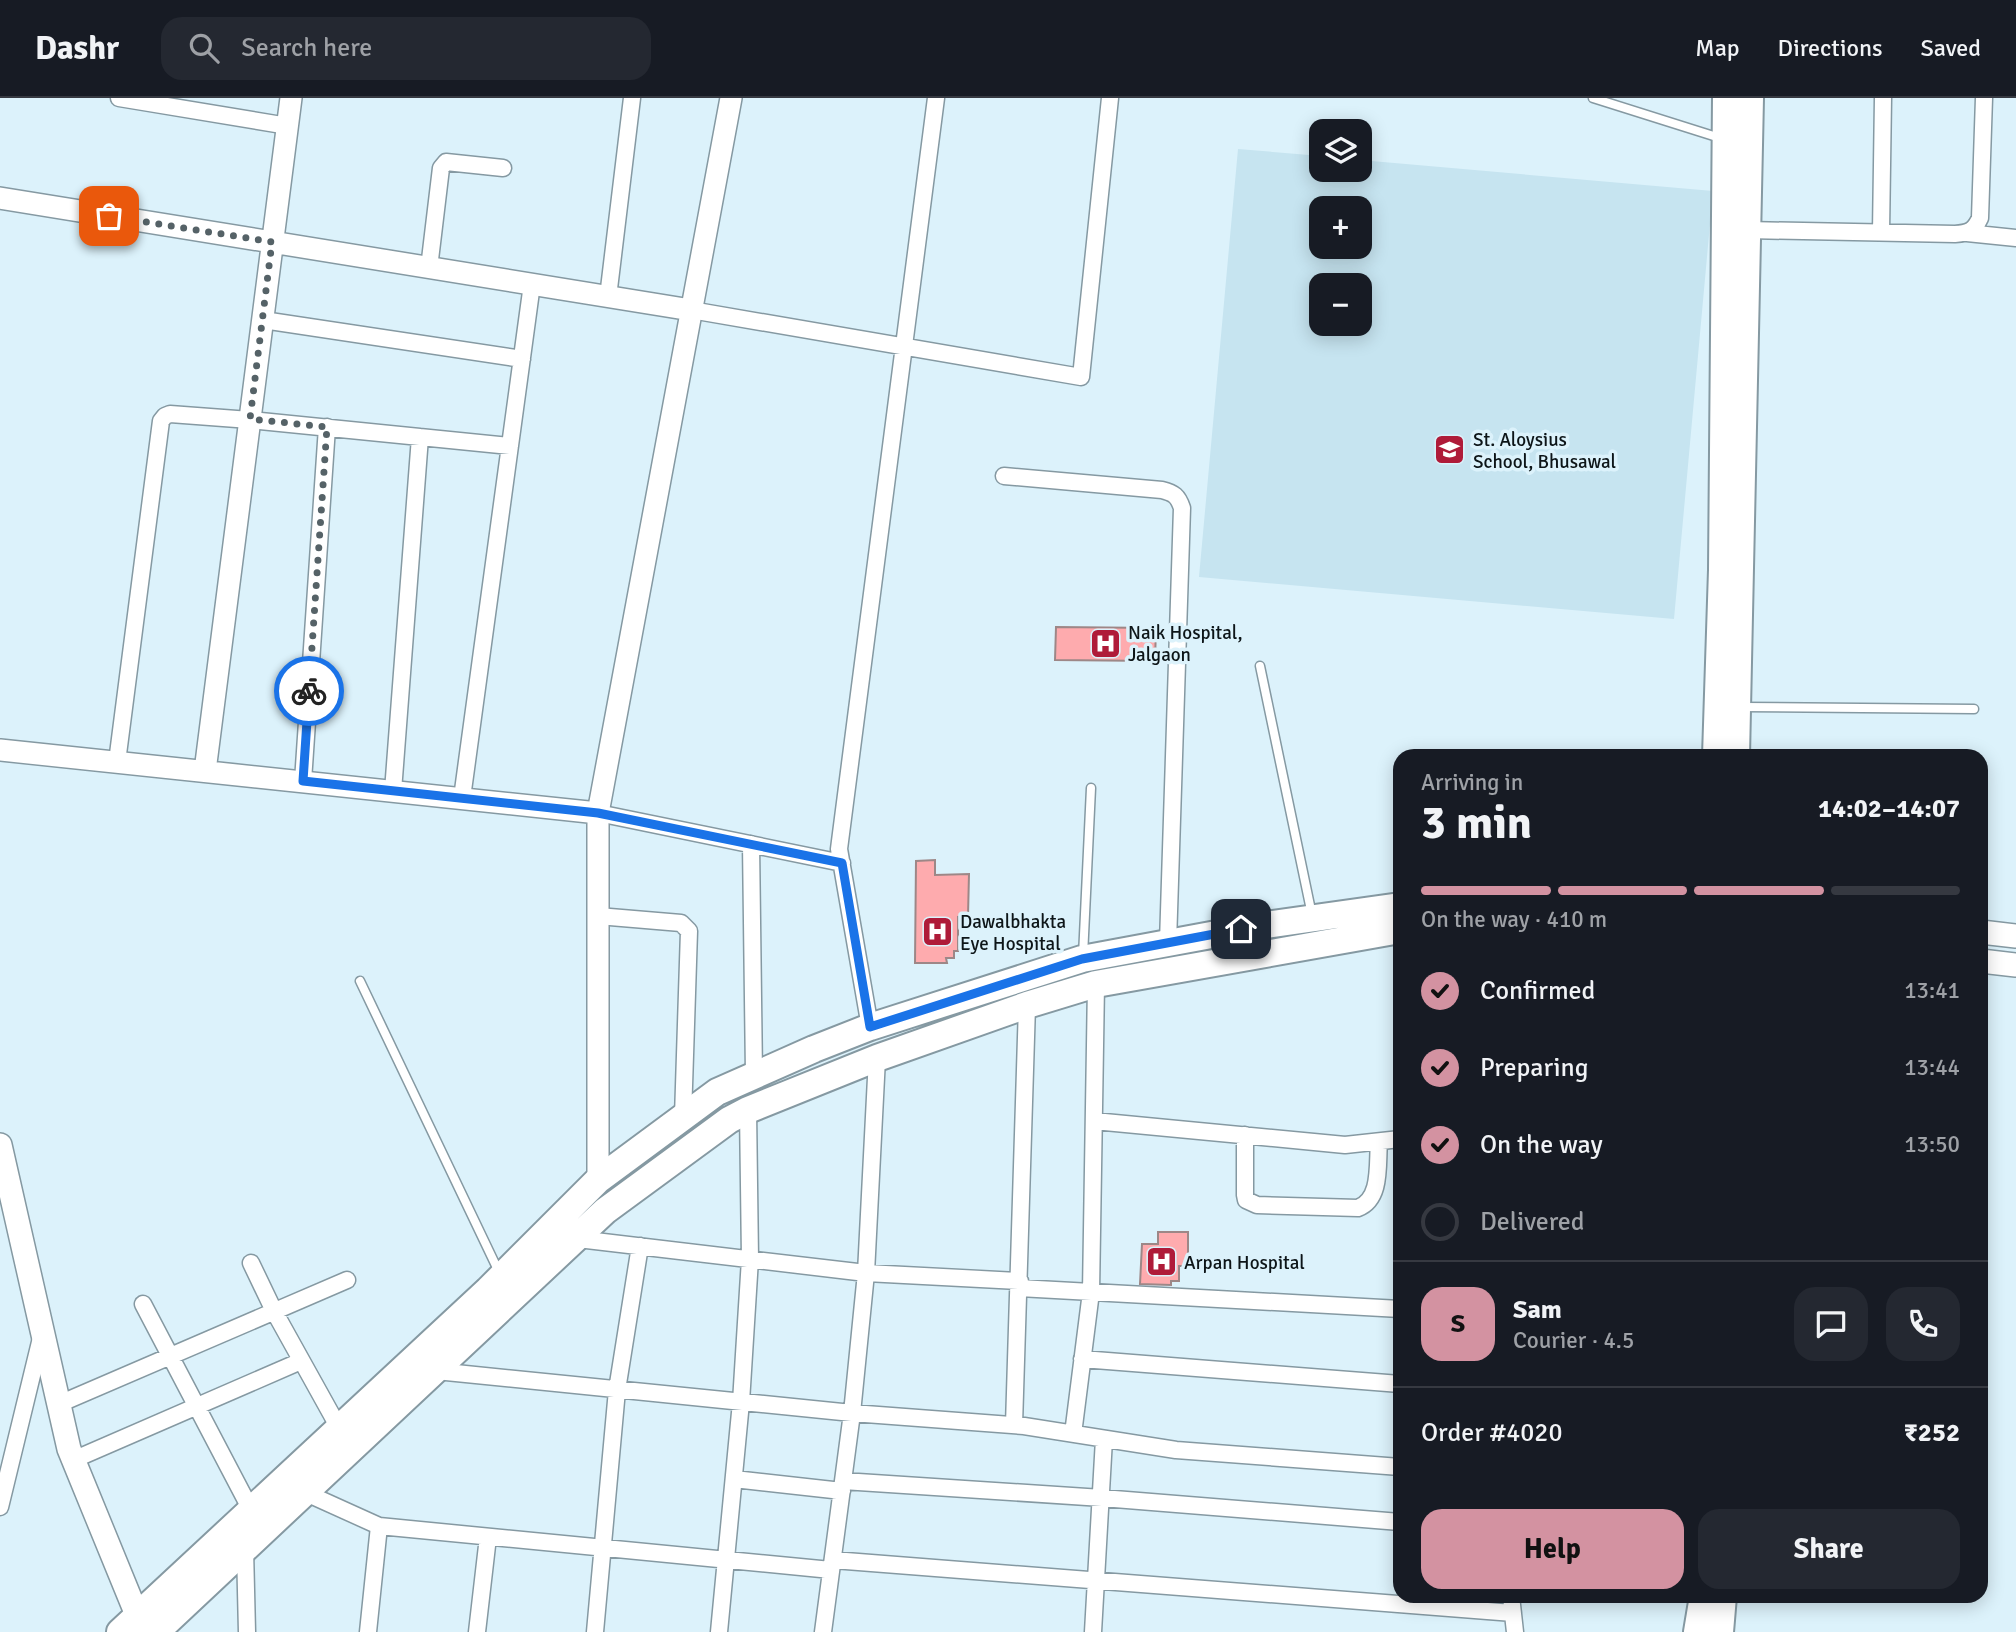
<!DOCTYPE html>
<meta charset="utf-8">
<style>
:root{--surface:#171b24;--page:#242831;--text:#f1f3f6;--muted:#9ea1a6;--line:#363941;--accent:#d392a1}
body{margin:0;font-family:Signika,sans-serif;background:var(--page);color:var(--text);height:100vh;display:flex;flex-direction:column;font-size:26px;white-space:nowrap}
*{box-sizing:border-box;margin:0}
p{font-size:23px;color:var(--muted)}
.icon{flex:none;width:38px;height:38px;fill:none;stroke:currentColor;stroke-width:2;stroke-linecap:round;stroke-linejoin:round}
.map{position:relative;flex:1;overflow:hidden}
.panel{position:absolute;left:1393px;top:651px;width:595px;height:854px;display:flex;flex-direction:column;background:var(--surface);border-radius:21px;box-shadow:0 4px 18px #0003}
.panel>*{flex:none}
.fabs{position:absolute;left:1309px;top:21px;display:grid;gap:14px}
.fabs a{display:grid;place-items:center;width:63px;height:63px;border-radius:14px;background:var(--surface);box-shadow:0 4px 18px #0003;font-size:35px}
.pin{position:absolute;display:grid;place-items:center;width:60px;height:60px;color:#fff;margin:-30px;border-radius:14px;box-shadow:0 4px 10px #0006}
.courier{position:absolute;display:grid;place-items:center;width:70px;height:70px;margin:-35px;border:5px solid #1a73e8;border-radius:50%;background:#fff;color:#222;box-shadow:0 2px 9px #0007}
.headline em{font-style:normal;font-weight:800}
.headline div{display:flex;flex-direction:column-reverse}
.headline{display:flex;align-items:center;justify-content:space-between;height:119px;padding:0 28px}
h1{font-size:46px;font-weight:800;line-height:52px}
.bar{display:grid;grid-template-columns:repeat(4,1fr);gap:10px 7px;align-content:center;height:84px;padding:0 28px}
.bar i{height:9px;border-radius:5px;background:var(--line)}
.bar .on{background:var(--accent)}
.bar p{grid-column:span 4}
.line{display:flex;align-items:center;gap:18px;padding:0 28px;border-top:2px solid var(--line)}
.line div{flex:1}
.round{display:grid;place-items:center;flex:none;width:74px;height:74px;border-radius:21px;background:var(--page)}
ol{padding:0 28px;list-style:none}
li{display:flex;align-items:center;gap:21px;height:77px}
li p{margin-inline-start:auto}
li .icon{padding:7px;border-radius:50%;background:var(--accent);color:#111;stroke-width:4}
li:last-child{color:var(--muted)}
li i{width:38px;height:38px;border:4px solid var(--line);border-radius:50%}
.button{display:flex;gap:14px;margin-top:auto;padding:14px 28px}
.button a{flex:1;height:80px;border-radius:21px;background:var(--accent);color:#111;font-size:28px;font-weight:800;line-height:80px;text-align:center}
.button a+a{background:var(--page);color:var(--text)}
header{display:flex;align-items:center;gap:42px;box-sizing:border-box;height:98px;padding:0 35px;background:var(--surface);border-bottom:2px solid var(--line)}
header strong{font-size:33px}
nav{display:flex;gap:38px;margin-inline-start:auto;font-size:24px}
.search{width:490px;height:63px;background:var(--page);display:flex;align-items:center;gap:18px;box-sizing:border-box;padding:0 24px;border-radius:21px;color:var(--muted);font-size:26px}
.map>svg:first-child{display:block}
.built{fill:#c6e4f0;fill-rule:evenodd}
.building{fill:#feabae;stroke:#9d8787;stroke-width:2}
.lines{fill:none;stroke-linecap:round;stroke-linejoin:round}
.service-casing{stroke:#8599a2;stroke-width:11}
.minor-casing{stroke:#8599a2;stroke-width:19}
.tertiary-casing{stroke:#8599a2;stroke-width:24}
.secondary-casing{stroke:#8599a2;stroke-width:26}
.primary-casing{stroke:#8599a2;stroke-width:30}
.service{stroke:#fff;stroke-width:8}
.minor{stroke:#fff;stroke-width:16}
.tertiary{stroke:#fff;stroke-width:21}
.secondary{stroke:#fff;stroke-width:23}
.primary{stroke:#fff;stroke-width:26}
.done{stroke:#556267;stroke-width:7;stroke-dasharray:0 12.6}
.route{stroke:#1a73e8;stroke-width:9}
.labels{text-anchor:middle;stroke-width:7;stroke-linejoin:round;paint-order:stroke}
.poi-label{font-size:19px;fill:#0d1518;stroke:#dcf2fb;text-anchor:start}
</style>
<header>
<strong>Dashr</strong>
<div class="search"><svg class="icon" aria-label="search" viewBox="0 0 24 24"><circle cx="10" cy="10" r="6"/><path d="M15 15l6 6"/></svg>Search here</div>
<nav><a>Map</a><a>Directions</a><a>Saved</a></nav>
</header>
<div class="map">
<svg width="2016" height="1534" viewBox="0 0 2016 1534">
<rect width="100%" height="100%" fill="#dcf2fb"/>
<!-- built -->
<path class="built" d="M1238 51 1321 58V72H1360V62L1713 93 1674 521 1199 479ZM1321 110H1360V149H1321ZM1321 187H1360V226H1321Z"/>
<!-- building -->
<path class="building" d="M1056 529 1156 530 1155 563 1055 562Z
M935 762V777L969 776 968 818 958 819V853H954V860H946L947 865H915L916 763Z
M1158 1134H1188V1168H1179V1183H1171V1187L1140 1186 1142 1146H1158Z"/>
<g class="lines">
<defs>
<path id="service" d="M1593 0 1720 40
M1260 568 1312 817
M1742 609 1974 611
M1083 858 1091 690
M360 883 499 1174"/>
<path id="minor" d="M119 0 288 28
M1747 132 1955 136C1969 135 1974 133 1980 120L1984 0
M1881 134 1883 0
M1967 135 2016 140
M429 170 441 70 446 64 503 70
M608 199 632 0
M691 212 1081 279 1110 0
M263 222 522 261
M1004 378 1162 392C1174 395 1178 398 1182 410L1168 845
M117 664 161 323 165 318 170 316 250 322 510 348
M303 683 327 329
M393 693 420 339
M462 700 532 186
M598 715 842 765
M751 746 754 977
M598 818 681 825 689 833 683 1019
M870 929 839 751 936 0
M1094 1023 1345 1047 1400 1041
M1245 1037V1097L1246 1102 1257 1107 1358 1110C1382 1101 1377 1066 1379 1044
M578 1141 866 1175 1020 1183
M251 1165 274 1213 339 1330
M1019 1190 1400 1211
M143 1206 251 1412
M1082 1261 1400 1286
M436 1273 852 1315 1024 1328 1176 1352 1400 1369
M59 1306 347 1182
M1014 1327 1027 907
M1073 1336 1091 1194 1096 886
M73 1362 301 1263
M734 1381 842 1393
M843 1383 1102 1400 1400 1424
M306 1395 379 1428 831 1472
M0 1409 41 1240
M245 1451 247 1534
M833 1462 1513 1515
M1511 1498 1515 1534
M368 1534 379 1428
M477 1534 488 1439
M595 1534 617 1292 640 1148
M719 1534 741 1304 750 1161 748 1012
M823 1534 852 1315 866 1175 877 960
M1093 1534 1104 1341"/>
<path id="tertiary" d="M0 100 691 212
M0 652 598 715
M205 673 291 0
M598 1082V715L731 0"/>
<path id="secondary" d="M1981 834 2016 838
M1981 863 2016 867
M0 1047 69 1351 137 1517 142 1534"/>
<path id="primary" d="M1716 658 1722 472 1726 0
M1736 658 1750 0
M120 1534 488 1192 598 1082 717 994 814 951 870 929 1082 861 1265 827 1400 808
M156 1534 605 1113 729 1022 748 1012 877 960 1027 907 1096 886 1400 832
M1697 1534 1703 1498
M1720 1534 1723 1498"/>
</defs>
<!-- service casing -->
<use href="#service" class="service-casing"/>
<!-- minor casing -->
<use href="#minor" class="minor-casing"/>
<!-- tertiary casing -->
<use href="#tertiary" class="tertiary-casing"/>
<!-- secondary casing -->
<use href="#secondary" class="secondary-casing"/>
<!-- primary casing -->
<use href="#primary" class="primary-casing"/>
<!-- service -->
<use href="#service" class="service"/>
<!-- minor -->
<use href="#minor" class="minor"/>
<!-- tertiary -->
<use href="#tertiary" class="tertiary"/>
<!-- secondary -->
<use href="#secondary" class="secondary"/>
<!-- primary -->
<use href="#primary" class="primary"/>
</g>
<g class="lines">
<!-- done -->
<path class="done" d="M109 118 272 144 250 321 327 329 309 593"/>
<!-- route -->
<path class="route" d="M309 593 303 683 598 715 842 765 870 929 1082 861 1241 831"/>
</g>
<!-- icons -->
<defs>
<symbol id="school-square" viewBox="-11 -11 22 22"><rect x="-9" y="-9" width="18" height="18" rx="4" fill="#af1b39" stroke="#dcf2fb"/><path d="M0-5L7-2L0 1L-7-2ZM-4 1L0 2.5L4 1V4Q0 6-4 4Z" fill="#fff"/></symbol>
<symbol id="hospital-square" viewBox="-11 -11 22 22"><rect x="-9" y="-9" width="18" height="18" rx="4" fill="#af1b39" stroke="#dcf2fb"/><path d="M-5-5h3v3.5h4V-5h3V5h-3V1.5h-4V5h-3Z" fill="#fff"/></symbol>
</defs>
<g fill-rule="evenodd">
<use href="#school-square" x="1432" y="334" width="35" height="35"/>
<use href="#hospital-square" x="1088" y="528" width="35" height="35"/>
<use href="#hospital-square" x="920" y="816" width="35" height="35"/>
<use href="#hospital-square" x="1144" y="1146" width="35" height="35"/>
</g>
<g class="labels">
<!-- poi labels -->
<g class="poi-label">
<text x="1473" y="348">St. Aloysius<tspan x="1473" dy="22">School, Bhusawal</tspan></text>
<text x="1128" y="541">Naik Hospital,<tspan x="1128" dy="22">Jalgaon</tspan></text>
<text x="960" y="830">Dawalbhakta<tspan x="960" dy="22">Eye Hospital</tspan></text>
<text x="1184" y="1171">Arpan Hospital</text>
</g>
</g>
</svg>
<div class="fabs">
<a><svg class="icon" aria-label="layers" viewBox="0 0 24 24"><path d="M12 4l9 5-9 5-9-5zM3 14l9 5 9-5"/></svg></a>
<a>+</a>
<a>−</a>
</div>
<div class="pin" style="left:109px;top:118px;background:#ea580c"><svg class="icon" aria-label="bag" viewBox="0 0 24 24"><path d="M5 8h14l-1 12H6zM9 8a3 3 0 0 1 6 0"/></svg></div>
<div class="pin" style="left:1241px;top:831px;background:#1f2937"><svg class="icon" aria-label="home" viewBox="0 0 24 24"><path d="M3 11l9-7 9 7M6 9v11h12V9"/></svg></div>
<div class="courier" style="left:309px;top:593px"><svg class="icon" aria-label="bike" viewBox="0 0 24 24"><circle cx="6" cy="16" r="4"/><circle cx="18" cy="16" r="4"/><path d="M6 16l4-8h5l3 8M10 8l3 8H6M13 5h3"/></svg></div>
<section class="panel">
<div class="headline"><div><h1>3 min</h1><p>Arriving in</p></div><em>14:02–14:07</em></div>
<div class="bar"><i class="on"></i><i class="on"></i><i class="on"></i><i></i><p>On the way · 410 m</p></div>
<ol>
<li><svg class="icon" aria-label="check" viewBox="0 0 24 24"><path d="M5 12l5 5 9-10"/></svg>Confirmed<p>13:41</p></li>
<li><svg class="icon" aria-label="check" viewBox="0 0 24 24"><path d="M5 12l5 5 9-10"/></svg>Preparing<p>13:44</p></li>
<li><svg class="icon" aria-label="check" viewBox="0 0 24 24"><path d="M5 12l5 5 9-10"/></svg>On the way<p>13:50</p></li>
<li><i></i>Delivered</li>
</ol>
<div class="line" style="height:126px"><b class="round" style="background:var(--accent);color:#111">S</b><div><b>Sam</b><p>Courier · 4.5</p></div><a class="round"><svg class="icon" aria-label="chat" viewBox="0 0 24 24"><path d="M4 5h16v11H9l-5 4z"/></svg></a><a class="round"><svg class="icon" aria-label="phone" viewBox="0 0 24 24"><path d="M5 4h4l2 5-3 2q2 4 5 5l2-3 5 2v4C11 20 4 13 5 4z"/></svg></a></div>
<div class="line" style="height:91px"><div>Order #4020</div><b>₹252</b></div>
<div class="button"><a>Help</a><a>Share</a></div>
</section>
</div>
